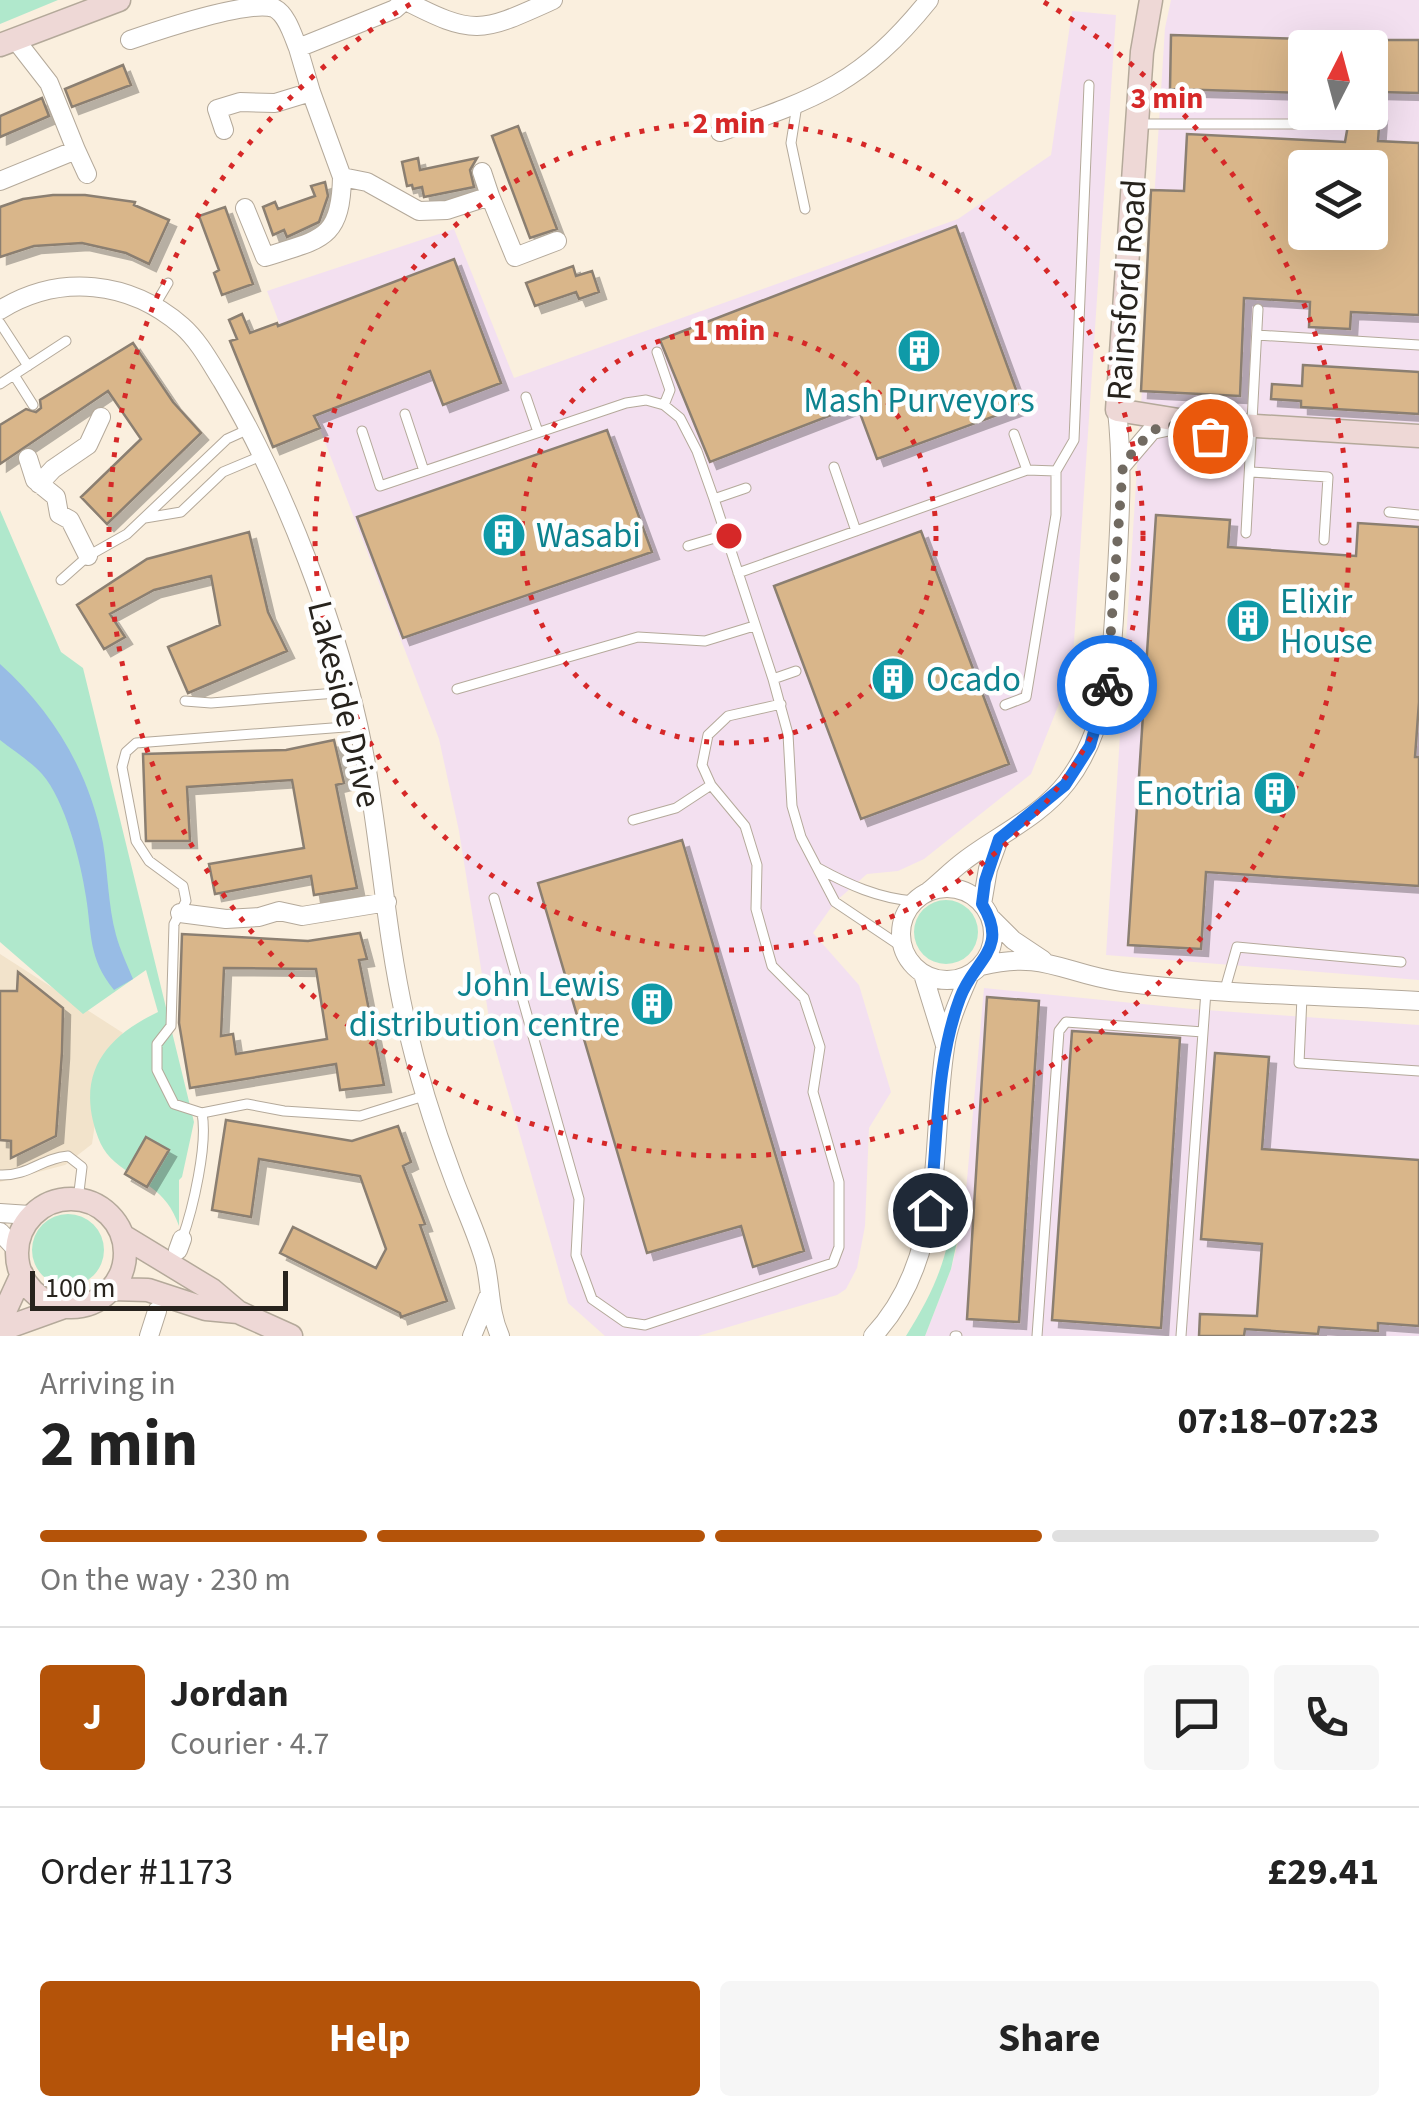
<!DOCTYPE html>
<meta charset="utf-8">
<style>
:root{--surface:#fff;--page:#f6f6f6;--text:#222;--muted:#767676;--line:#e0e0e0;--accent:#b45309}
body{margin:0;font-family:"Source Sans 3",sans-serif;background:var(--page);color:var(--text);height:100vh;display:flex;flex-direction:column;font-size:38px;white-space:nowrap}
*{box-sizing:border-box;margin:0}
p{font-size:32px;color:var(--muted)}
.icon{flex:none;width:55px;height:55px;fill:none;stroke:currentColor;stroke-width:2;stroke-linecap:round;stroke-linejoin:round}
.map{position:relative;height:1336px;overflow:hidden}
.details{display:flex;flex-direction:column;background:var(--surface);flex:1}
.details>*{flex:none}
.needle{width:65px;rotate:6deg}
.controls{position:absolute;left:1288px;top:30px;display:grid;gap:20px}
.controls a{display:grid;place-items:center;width:100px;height:100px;border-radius:10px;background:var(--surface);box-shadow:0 10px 40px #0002;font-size:50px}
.scale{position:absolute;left:30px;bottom:25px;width:258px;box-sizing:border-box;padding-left:10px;border:5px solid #27231d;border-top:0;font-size:28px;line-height:35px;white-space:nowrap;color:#27231d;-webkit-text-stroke:8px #fefefe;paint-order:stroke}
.pin{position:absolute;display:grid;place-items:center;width:85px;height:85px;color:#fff;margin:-42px;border:5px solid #fff;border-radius:50%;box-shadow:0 2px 10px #0007}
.courier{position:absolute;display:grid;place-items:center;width:100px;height:100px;margin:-50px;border:8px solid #1a73e8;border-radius:50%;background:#fff;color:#222;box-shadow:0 2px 12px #0007}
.summary em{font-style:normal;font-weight:700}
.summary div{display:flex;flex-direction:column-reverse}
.summary{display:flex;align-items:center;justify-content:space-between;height:170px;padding:0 40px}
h1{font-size:65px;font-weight:700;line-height:75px}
.bar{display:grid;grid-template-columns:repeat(4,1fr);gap:15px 10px;align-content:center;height:120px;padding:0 40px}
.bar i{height:12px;border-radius:8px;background:var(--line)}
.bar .active{background:var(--accent)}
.bar p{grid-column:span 4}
.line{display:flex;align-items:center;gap:25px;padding:0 40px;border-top:2px solid var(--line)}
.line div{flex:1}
.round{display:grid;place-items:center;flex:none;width:105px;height:105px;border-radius:10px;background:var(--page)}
.button{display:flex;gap:20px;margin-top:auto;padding:20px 40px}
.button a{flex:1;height:115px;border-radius:10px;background:var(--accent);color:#fff;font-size:40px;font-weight:700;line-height:115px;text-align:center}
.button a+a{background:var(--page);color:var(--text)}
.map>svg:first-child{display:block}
.built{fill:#f2e3cb}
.industrial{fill:#f3e0f0;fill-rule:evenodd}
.green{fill:#b0e8cc}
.water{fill:#98bce5}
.building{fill:#d9b68a;stroke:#8b7f71;stroke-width:2.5;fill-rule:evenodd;filter:url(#shadow)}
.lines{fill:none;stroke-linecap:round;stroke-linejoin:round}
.lane-casing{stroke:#b4a99a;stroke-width:11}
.street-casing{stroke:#b4a99a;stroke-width:20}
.secondary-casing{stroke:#b4a99a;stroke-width:25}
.lane{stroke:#fff;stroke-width:9}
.street{stroke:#fff;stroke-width:18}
.secondary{stroke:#eed8d6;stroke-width:22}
.done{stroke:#716a61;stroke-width:10;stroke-dasharray:0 18}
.route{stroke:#1a73e8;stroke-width:12}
.ring{fill:none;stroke:#d62828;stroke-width:5;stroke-dasharray:5 10}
.labels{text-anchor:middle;stroke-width:9;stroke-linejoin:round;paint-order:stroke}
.street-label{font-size:35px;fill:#27231d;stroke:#fefefe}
.culture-label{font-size:35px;fill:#0d838f;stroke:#fefefe;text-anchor:start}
.centre{fill:#d62828;stroke:#fefefe;stroke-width:5}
.ring-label{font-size:30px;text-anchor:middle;font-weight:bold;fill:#d62828;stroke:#fefefe;stroke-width:9;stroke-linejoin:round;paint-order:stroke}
</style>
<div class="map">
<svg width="1419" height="1336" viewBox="0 0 1419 1336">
<defs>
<filter id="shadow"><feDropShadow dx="7" dy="7" stdDeviation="0" flood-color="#0004"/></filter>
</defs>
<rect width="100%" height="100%" fill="#faefde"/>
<!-- built -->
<path class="built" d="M0 954 123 1033 103 1068 92 1144 65 1165 0 1182Z"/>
<!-- industrial -->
<path class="industrial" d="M1171 0H1419V980L1106 955 1165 28ZM1305 48H1370V112H1305ZM1305 168H1370V232H1305Z
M1072 11 1116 15 1073 657 1059 704 1031 774 924 859 898 871 867 874 835 902 813 933 859 985 891 1092 869 1128 865 1226 857 1268 846 1289 837 1295 698 1336H605L568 1303 492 1037 459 831 439 739 267 291 454 229 514 378 958 219 1051 155Z
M984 988 1192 1009 1419 1025V1336H925L951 1269 963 1225Z"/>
<!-- green -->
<path class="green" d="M0 0H58L0 24Z
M0 510 61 652 83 668 194 1122 182 1177 179 1180V1226C166 1188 141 1184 115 1162 102 1151 97 1137 93 1121 80 1066 112 1034 158 1012L146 970 83 1014 0 942Z
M914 932a32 32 0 1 1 64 0a32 32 0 1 1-64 0Z
M954 1209H964L951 1269 925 1336H906C934 1291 947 1261 954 1209Z
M32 1250a36 36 0 1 1 72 0a36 36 0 1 1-72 0Z"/>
<!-- water -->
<path class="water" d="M0 664C53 712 89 771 103 843 108 873 108 905 116 935 120 950 127 964 133 979L114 990C88 958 92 934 86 897 81 862 65 800 42 774 30 761 14 751 0 740Z"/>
<!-- building -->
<path class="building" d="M1171 35 1305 39V93L1170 89Z
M1380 40H1419V93L1380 92Z
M123 65 131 85 72 107 65 89Z
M42 98 49 116 0 137V116Z
M1346 112 1380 114 1378 141 1419 143V315L1351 312 1350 329 1309 327 1310 302 1244 298 1240 396 1141 391 1151 190 1184 191 1187 134 1345 142 1348 125ZM1305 168H1370V232H1305Z
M518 126 557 229 530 238 492 136Z
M418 158 420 170 477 158 470 170 474 187 424 197 422 187 413 189 412 185 407 186 402 162Z
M325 182 328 196 319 222 287 237 284 230 273 235 263 207 275 202 278 209 315 196 311 186Z
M53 195H85L135 202 134 205 169 220 149 264 126 253 82 243 34 246 0 257V207L23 199Z
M225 207 253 284 222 295 214 273 219 270 199 216Z
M956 226 1022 406 877 459 857 405 710 462 660 340Z
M454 259 501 383 443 405 430 371 314 416 320 428 273 447 230 341 237 339 229 320 242 314 250 333 277 323 278 326Z
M573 266 576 276 592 271 599 292 579 299 576 292 535 306 526 283Z
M133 343 173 402 201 433 107 524 81 497 141 439 108 391 0 464V425L26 409 36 412 41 408 40 400Z
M1303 365 1419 372V414L1301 407V401L1271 399 1272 384 1302 386Z
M607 430 652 552 403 638 357 517Z
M1156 515 1230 520 1228 547 1356 556 1358 523 1419 527V702L1415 757H1419V886L1206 872 1201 949 1128 945Z
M921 531 1009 764 861 819 774 586Z
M249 532 268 612 287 651 188 693 168 647 220 625 211 576 154 590 110 614 125 637 104 649 77 605 147 559Z
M334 740 344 783 336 785 357 888 314 895 311 876 215 894 209 864 304 848 292 780 187 787 190 841H146L143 754 286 750Z
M682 840 804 1251 753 1267 741 1226 647 1253 538 883Z
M360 933 367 959 359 960 384 1085 340 1090 336 1064 190 1088 179 1023 182 934 308 941ZM224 968 316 969 327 1039 236 1054 233 1034 221 1036Z
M18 972 63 1008 62 1052 56 1136 11 1158V1141L0 1140V991H17Z
M987 997 1039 1001 1019 1322 967 1319Z
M1072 1031 1180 1038 1161 1328 1052 1320Z
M1215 1053 1269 1057 1262 1149 1419 1160V1326L1378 1323V1331L1319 1327 1318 1334 1245 1329 1244 1336H1199L1200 1314 1257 1316 1262 1244 1201 1239Z
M226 1120 352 1141 398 1126 411 1162 403 1166 425 1224 420 1225 447 1301 401 1317 400 1313 280 1253 293 1227 376 1268 386 1249 360 1176 259 1159 251 1217 212 1210Z
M146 1137 169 1150 147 1187 125 1174Z"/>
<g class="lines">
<defs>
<path id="lane" d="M797 105 791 143 805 209
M1140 124H1340
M155 305 168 283
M0 323 28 366
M1257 335 1419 345
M657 352 670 390 664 405
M14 375 33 405
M0 384 66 341
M526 397 538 432
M405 414 424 471
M362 431 380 486 626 403 646 400 664 405 680 418 697 451 714 499 773 679 788 734 792 806 801 837 835 902 902 947
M1014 434 1027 470
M1209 446 1210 425
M834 467 856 531
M1251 472 1328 477 1324 540
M714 499 746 488
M1389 512 1419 515
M145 518 181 512 223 472 261 456
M1246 533 1258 309
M688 546 725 535
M738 573 1027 470 1056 471 1074 440 1089 85
M61 580 88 556 127 534 227 439 249 429
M773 679 796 671
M457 689 638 637 705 641 754 626
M185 701 211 703 349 692
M1005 705 1026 697 1056 515V471
M633 820 676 808 711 785
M818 868C849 885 878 898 913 901
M494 898 579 1199 576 1255 592 1299 625 1322 645 1325 833 1263 839 1247V1182L813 1092 820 1047 804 998 772 966 756 909 757 865 745 826 711 785 702 765 708 735 728 716 781 704
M1225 989 1237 947 1401 962
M1302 997 1299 1063 1419 1071
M202 1113 247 1104 284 1111 360 1116 424 1096
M0 1175C29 1176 42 1158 68 1156L82 1167 78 1200
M182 1239C193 1209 208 1144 202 1113L174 1104 157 1070V1044L171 1026 174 924 186 901 183 886 149 861 136 841 122 767 126 752 136 743 358 726
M955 1336H957
M1037 1336 1059 1031 1066 1022 1203 1032
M1181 1336 1206 991"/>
<path id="street" d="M404 0C475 37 482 32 553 0
M130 40C159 30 248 0 274 8 287 14 293 36 298 48
M224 130 217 109 240 102 275 103 311 92
M720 132C818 98 862 83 929 0
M76 150 87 174
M482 172 490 196
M342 177 311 92 298 48 395 9 404 1
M0 181 76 150 49 83 14 38
M245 208 265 257C320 239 341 241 342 177L367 182 419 211 447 210 490 196 515 257 557 241
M0 310C60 273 130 281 182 326 199 341 210 362 222 381 283 483 340 631 363 748 380 837 385 929 405 1018 417 1072 433 1124 453 1177 463 1205 477 1233 485 1262 491 1287 489 1312 500 1336
M28 458 35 480 56 497 59 514 70 520 88 556
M1123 464 1152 430 1180 424
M39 484 53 469 88 445 101 417
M901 934a46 46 0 1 1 92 0a46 46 0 1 1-92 0Z
M929 891C941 881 952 870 964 861 998 835 1040 817 1067 782 1113 722 1112 643 1117 570 1120 513 1123 467 1117 410
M982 904 988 869 999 839
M180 913 226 919 259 917 279 911 302 916 387 902
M990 917 1013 940 1043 960
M981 966C1044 950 1064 974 1122 982 1219 995 1321 995 1419 1001
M923 974 945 1045
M0 1213 30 1215
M0 1232 17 1250
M178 1250 182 1239
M149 1336 157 1311
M472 1336 488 1297
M873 1336C947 1257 930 1146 945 1048 948 1023 960 997 970 974"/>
<path id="secondary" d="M1151 0 1142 52 1117 410 1191 422 1419 436
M0 45 119 0
M17 1253a54 54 0 1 1 108 0a54 54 0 1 1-108 0Z
M123 1236 212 1290 238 1312 291 1336
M111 1289 148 1290 206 1309 238 1312
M0 1322 22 1274
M0 1330 67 1306"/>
</defs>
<!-- lane casing -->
<use href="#lane" class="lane-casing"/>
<!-- street casing -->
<use href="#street" class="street-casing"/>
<!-- secondary casing -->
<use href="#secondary" class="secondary-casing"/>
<!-- lane -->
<use href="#lane" class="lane"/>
<!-- street -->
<use href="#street" class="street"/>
<!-- secondary -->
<use href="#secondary" class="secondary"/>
</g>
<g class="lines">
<!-- done -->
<path class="done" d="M1107 685 1123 464 1152 430 1191 422 1210 423V436"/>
<!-- route -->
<path class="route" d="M930 1210C938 1140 935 1065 960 998 974 959 1010 950 982 904L985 881 999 839 1065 785 1090 746 1107 685"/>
</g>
<!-- distance rings -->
<g class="ring">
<circle cx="729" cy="536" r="207"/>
<circle cx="729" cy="536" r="414"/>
<path d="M1044 2A620 620 0 1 1 414 2"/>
</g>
<!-- icons -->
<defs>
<symbol id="building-disc" viewBox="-11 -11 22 22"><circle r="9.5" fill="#0f9aa8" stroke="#fefefe"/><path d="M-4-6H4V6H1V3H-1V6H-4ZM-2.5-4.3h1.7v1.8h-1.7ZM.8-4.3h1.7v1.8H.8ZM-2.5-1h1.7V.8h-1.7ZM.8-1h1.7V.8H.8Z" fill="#fff"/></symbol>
</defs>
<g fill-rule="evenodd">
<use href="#building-disc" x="894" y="326" width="50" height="50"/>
<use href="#building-disc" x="479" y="510" width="50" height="50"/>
<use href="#building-disc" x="1223" y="596" width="50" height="50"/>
<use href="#building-disc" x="868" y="654" width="50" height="50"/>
<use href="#building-disc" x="1250" y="768" width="50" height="50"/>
<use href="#building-disc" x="627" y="979" width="50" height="50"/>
</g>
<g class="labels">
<!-- street labels -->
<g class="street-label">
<text transform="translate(1126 290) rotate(-86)" y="12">Rainsford Road</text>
<text transform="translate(345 704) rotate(76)" y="12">Lakeside Drive</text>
</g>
<!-- culture labels -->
<g class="culture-label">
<text x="919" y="412" text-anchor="middle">Mash Purveyors</text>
<text x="536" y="547">Wasabi</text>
<text x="1280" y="613">Elixir<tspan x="1280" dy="40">House</tspan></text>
<text x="926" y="691">Ocado</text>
<text x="1242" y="805" text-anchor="end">Enotria</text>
<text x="620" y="996" text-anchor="end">John Lewis<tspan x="620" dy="40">distribution centre</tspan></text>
</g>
</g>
<circle cx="729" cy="536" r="15" class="centre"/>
<g class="ring-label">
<text x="1167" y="108">3 min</text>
<text x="729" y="133">2 min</text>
<text x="729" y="340">1 min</text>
</g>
</svg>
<div class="controls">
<a><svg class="needle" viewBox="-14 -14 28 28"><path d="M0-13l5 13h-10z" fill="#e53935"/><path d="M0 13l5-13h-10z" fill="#767676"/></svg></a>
<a><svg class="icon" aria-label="layers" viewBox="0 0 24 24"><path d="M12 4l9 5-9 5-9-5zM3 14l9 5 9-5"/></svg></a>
</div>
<div class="scale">100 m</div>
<div class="pin" style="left:1210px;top:436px;background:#ea580c"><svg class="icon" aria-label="bag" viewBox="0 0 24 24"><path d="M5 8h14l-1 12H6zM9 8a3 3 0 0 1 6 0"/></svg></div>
<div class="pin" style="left:930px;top:1210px;background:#1f2937"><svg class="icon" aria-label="home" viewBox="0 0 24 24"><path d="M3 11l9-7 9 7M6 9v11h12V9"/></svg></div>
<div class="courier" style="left:1107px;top:685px"><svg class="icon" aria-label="bike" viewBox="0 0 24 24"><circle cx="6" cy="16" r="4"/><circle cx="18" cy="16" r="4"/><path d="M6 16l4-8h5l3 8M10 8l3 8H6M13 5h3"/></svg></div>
</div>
<section class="details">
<div class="summary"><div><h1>2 min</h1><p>Arriving in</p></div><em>07:18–07:23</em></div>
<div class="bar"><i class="active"></i><i class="active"></i><i class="active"></i><i></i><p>On the way · 230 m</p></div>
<div class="line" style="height:180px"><b class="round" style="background:var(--accent);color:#fff">J</b><div><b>Jordan</b><p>Courier · 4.7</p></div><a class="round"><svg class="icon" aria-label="chat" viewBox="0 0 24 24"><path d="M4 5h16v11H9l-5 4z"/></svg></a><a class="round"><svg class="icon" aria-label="phone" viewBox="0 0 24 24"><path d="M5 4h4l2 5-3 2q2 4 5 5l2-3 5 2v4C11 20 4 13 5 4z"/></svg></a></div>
<div class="line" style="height:130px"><div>Order #1173</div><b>£29.41</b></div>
<div class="button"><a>Help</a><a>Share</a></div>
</section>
